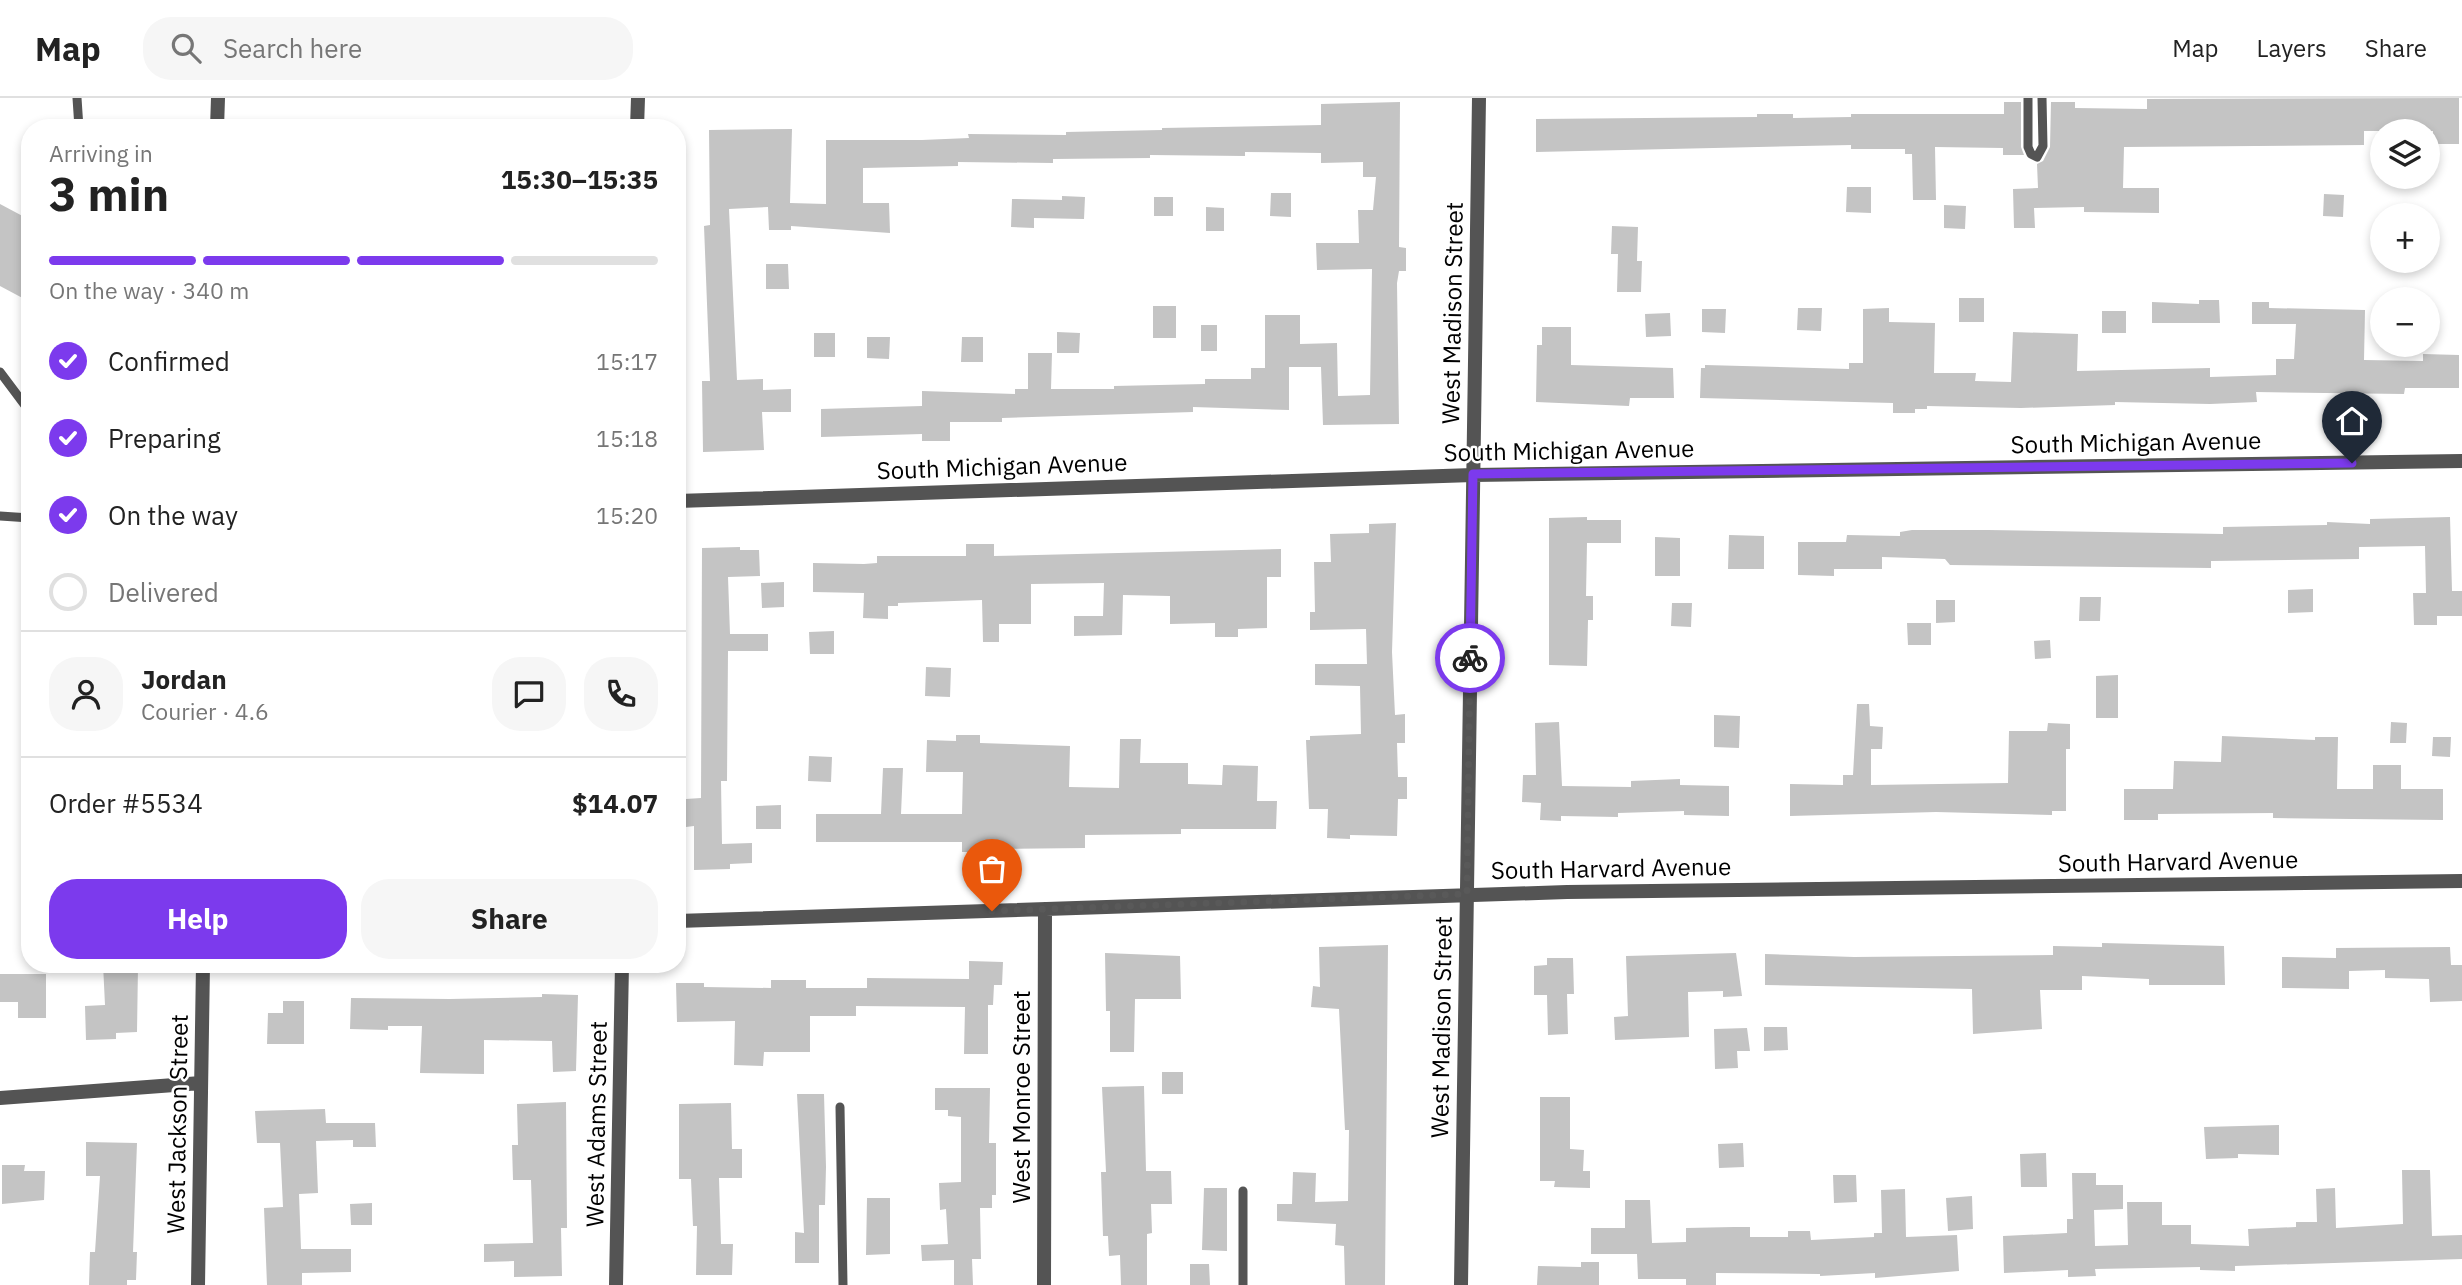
<!DOCTYPE html>
<meta charset="utf-8">
<style>
:root{--surface:#fff;--page:#f6f6f6;--text:#222;--muted:#767676;--line:#e0e0e0;--accent:#7c3aed}
body{margin:0;font-family:"IBM Plex Sans",sans-serif;background:var(--page);color:var(--text);height:100vh;display:flex;flex-direction:column;font-size:26px;white-space:nowrap}
*{box-sizing:border-box;margin:0}
p{font-size:23px;color:var(--muted)}
.icon{flex:none;width:38px;height:38px;fill:none;stroke:currentColor;stroke-width:2;stroke-linecap:round;stroke-linejoin:round}
.map{position:relative;flex:1;overflow:hidden}
.panel{position:absolute;left:21px;top:21px;width:665px;height:854px;display:flex;flex-direction:column;background:var(--surface);border-radius:28px;box-shadow:0 4px 10px #0003}
.panel>*{flex:none}
.buttons{position:absolute;left:2370px;top:21px;display:grid;gap:14px}
.buttons a{display:grid;place-items:center;width:70px;height:70px;border-radius:50%;background:var(--surface);box-shadow:0 4px 10px #0003;font-size:35px}
.pin{position:absolute;display:grid;place-items:center;width:60px;height:60px;color:#fff;margin:-72px -30px;border-radius:50% 50% 50% 0;rotate:-45deg;box-shadow:0 0 7px #0007}
.pin .icon{rotate:45deg}
.courier{position:absolute;display:grid;place-items:center;width:70px;height:70px;margin:-35px;border:5px solid #7c3aed;border-radius:50%;background:#fff;color:#222;box-shadow:0 2px 9px #0007}
.headline em{font-style:normal;font-weight:700}
.headline div{display:flex;flex-direction:column-reverse}
.headline{display:flex;align-items:center;justify-content:space-between;height:119px;padding:0 28px}
h1{font-size:46px;font-weight:700;line-height:52px}
.bar{display:grid;grid-template-columns:repeat(4,1fr);gap:10px 7px;align-content:center;height:84px;padding:0 28px}
.bar i{height:9px;border-radius:5px;background:var(--line)}
.bar .active{background:var(--accent)}
.bar p{grid-column:span 4}
.line{display:flex;align-items:center;gap:18px;padding:0 28px;border-top:2px solid var(--line)}
.line div{flex:1}
.round{display:grid;place-items:center;flex:none;width:74px;height:74px;border-radius:28px;background:var(--page)}
ol{padding:0 28px;list-style:none}
li{display:flex;align-items:center;gap:21px;height:77px}
li p{margin-inline-start:auto}
li .icon{padding:7px;border-radius:50%;background:var(--accent);color:#fff;stroke-width:4}
li:last-child{color:var(--muted)}
li i{width:38px;height:38px;border:4px solid var(--line);border-radius:50%}
.action{display:flex;gap:14px;margin-top:auto;padding:14px 28px}
.action a{flex:1;height:80px;border-radius:28px;background:var(--accent);color:#fff;font-size:28px;font-weight:700;line-height:80px;text-align:center}
.action a+a{background:var(--page);color:var(--text)}
header{display:flex;align-items:center;gap:42px;box-sizing:border-box;height:98px;padding:0 35px;background:var(--surface);border-bottom:2px solid var(--line)}
header strong{font-size:33px}
nav{display:flex;gap:38px;margin-inline-start:auto;font-size:24px}
.search{width:490px;height:63px;background:var(--page);display:flex;align-items:center;gap:18px;box-sizing:border-box;padding:0 24px;border-radius:28px;color:var(--muted);font-size:26px}
.map>svg:first-child{display:block}
.building{fill:#c4c4c4}
.lines{fill:none;stroke-linecap:round;stroke-linejoin:round}
.service{stroke:#545454;stroke-width:9}
.minor{stroke:#545454;stroke-width:14}
.done{stroke:#595959;stroke-width:7;stroke-dasharray:0 12.6}
.route{stroke:#7c3aed;stroke-width:9}
.labels{text-anchor:middle;stroke-width:5;stroke-linejoin:round;paint-order:stroke}
.street-label{font-size:24px;fill:#000;stroke:#fff}
</style>
<header>
<strong>Map</strong>
<div class="search"><svg class="icon" aria-label="search" viewBox="0 0 24 24"><circle cx="10" cy="10" r="6"/><path d="M15 15l6 6"/></svg>Search here</div>
<nav><a>Map</a><a>Layers</a><a>Share</a></nav>
</header>
<div class="map">
<svg width="2462" height="1187" viewBox="0 0 2462 1187">
<rect width="100%" height="100%" fill="#fff"/>
<!-- building -->
<path class="building" d="M2459 0V46H2433V33H2364V47L2124 49 2123 90H2159V115L2084 114V109L2034 110 2035 130H2014L2013 91 2038 90 2037 66 2043 63 2050 49 2051 4H2075V10L2147 11V1Z
M1400 4 1399 149 1406 150V173H1399L1397 185 1399 326 1323 327 1321 269H1289V312L1193 309V314L1002 320V324H950V343H922V336L821 339V311L922 308V293L1015 296V291H1028V255H1052L1051 291H1114V288L1205 286V281H1251V270H1265V217H1300V246L1337 245 1338 298 1370 297 1372 171 1317 172 1316 145H1359L1358 112H1373L1376 79H1363V64L1321 65V55L1245 54V58L1150 57V60L1053 61V65L958 64V68L863 70V105H889L890 135 791 128V132H769L768 109 729 111 737 282 763 281V292L791 291V314H762L764 352 703 354 702 283H710L704 128 710 127 709 32 792 31 790 105 826 106V42H922L969 40 968 36 1066 37V34L1162 32V30L1321 27V6Z
M2004 4H2021V49L2024 57H2003V50L1935 49 1936 102H1913L1912 56H1905V51H1851V47L1536 54V21L1757 19V16H1793V20L1851 19V16H2004Z
M1847 89H1871V115L1846 114Z
M1271 95H1291V119L1270 118Z
M2324 96 2344 97 2343 119 2323 118Z
M1062 98 1085 99 1084 121 1034 120V130L1011 129 1012 101 1062 102Z
M1154 99H1173V118H1154Z
M0 106 30 122V204L0 188Z
M1944 107 1966 108 1965 131 1944 130Z
M1206 109 1224 110V133H1206Z
M1612 128 1638 129 1637 163H1642L1641 194H1617L1618 156H1611Z
M766 166H788L789 191H766Z
M1959 200H1984V224H1959Z
M2199 202H2219L2220 225H2152V204L2199 206Z
M2252 204H2269V210L2365 212 2364 262 2423 263V256L2459 257V290H2405L2404 296 2256 294 2257 304 2210 306 2115 304V307L2021 310 1927 308V311H1915V315H1893V305L1700 300 1701 270H1705V267L1849 271V265H1863V211L1889 210V224L1935 225 1934 275H1976L1975 283 2011 284 2013 234 2078 236 2077 273 2210 270V279L2276 277V261H2294L2296 226H2252Z
M1153 208H1176V240H1153Z
M1798 210H1822L1821 233 1797 232Z
M1702 211H1726L1725 235 1702 234Z
M2102 213H2126V235H2102Z
M1670 215 1671 238 1646 239 1645 216Z
M1201 227H1217V253H1201Z
M1542 229H1571V267L1673 270 1674 300H1630L1629 308 1536 304 1537 247H1542Z
M1057 234 1080 235 1079 255H1057Z
M814 235H835V259H814Z
M867 239H890L889 261 867 260Z
M962 239H983V264H961Z
M1587 419V422H1621V445H1587L1586 498H1593V522H1588L1587 568 1549 567V420Z
M2450 419 2452 493H2462V518H2437V527H2414L2413 495H2426L2425 448 2359 449V461L2211 463V470L1950 467 1945 461 1882 459V471H1834V478L1798 477V444H1846L1847 437 1900 438V434L1912 432H1988L2223 436V429L2327 427V424L2370 426V421Z
M1396 425 1392 554 1395 617 1405 616V645H1397L1398 679H1407V701H1398L1397 738 1350 737V741L1327 740 1328 711H1309L1306 642H1310V638L1361 636 1360 588 1315 587V566H1367L1366 531 1310 532V514H1315L1314 464H1331L1330 436 1369 435V426Z
M1729 437 1764 438V471H1728Z
M1655 439 1680 440V478H1655Z
M966 446H994V458L1281 451V479H1267V530L1238 531V539H1215V525L1170 526V498L1123 497 1122 537 1074 538V518H1103L1104 485 1031 486V526H999V544H983L982 502 898 505V508H888V521L863 520 864 495 813 494V465L864 466 877 465V458H966Z
M740 449V452H759L760 478 728 479 730 536H768V553H728L727 683H721L722 746 752 745V765L730 766V771L694 772V728L686 729V701L701 700 702 450Z
M784 484V509L762 510 761 485Z
M2313 491V514L2288 515V492Z
M2080 499H2101L2100 523H2079Z
M1936 502H1955V524L1936 525Z
M1672 505H1692L1691 529 1671 528Z
M1907 525H1931V547H1908Z
M834 533V556H810L809 534Z
M2050 542 2051 560 2035 561 2034 543Z
M926 569 951 570 950 599 925 598Z
M2118 577V620H2096V578Z
M1857 606H1869L1870 628 1883 629 1882 651H1871V687L2008 685 2009 633H2047L2048 625 2070 626V651H2066V713H2052V717L1936 714 1790 718V686L1843 687V677H1853Z
M1714 617 1740 618 1739 650 1714 649Z
M1559 624 1562 688 1631 689V683L1680 681V687L1729 688V718L1684 717V713L1618 715V719L1561 718V723L1540 722 1541 705 1522 704 1523 677H1536L1535 625Z
M2391 624 2407 625 2406 645H2390Z
M956 637H980V645L1070 648 1069 689 1119 690 1120 641H1141L1140 665H1188V686L1222 687 1223 667 1258 668 1257 703H1277L1276 731H1181V736L1085 737V750L990 751V754H962V744H816V716H881L883 670H903L901 716H962L963 674H926L927 642 956 643Z
M2222 638 2315 642V639H2338L2337 691H2373V667H2401V691H2443V722L2273 720V715L2158 716V722H2124V691H2173L2174 663 2221 664Z
M2433 639H2451L2450 659 2432 658Z
M809 658 832 659 831 684 808 683Z
M781 707V731H756V708Z
M2102 845 2224 848 2225 887H2149V881L2082 878V892H2040L2042 931 1973 936 1972 891 1765 887V856L1854 859 2053 857V848L2102 849Z
M1388 847 1385 1187H1345L1344 1148 1335 1147 1336 1126 1277 1123V1106H1292L1293 1074 1316 1075 1315 1104 1348 1103 1349 1032H1345L1339 911 1311 909 1313 888 1320 889 1319 849Z
M2450 849 2451 867H2462V903L2430 904 2429 881 2385 880V872L2349 873V891L2282 890V859L2336 860V850Z
M1105 855 1180 858 1181 901H1135L1134 954H1110V913H1106Z
M1736 855 1742 898 1723 899V893L1688 894 1689 939 1615 942 1614 919 1628 918 1626 858Z
M1547 860H1573L1574 896H1567L1568 936 1548 937 1547 897H1534V868L1547 867Z
M969 863 1003 864 1002 887H994L993 907H988V956H964L965 909 856 908V918H810V954H764L763 968 734 967 735 923 677 924 676 885H704V889L771 890V882H806V890H867V880L969 881Z
M103 866 138 868 137 934 116 935V941L86 942 85 908 105 907Z
M0 876H46V920H18V904H0Z
M542 896 578 897 576 973 553 974 552 943 484 942V976L420 975 422 928H388V932L350 931 351 900 450 901 542 899Z
M283 903H304V946H267L268 915H283Z
M1764 929H1787L1788 952 1764 953Z
M1747 930 1750 953H1737L1738 970 1715 971 1714 931Z
M1162 974H1183V996H1162Z
M1144 988 1146 1073H1171L1172 1106H1151L1152 1135 1147 1136V1187H1121L1120 1157 1109 1158 1108 1138H1103L1101 1074H1106L1102 989Z
M935 990H990L989 1045H996V1097H992V1110H980L981 1161H972L973 1187H954V1162L922 1163 921 1147 948 1146 946 1111 940 1112 939 1085 961 1084V1019L948 1018V1012H935Z
M797 996H824L826 1069 825 1107H819V1165H795V1134L804 1135Z
M1540 999H1570V1051L1584 1052 1583 1073H1590V1090L1554 1089 1555 1083H1540Z
M566 1004 567 1130H561L562 1178 514 1179V1163L484 1164V1146L533 1145 531 1082H513L512 1047H518L517 1006Z
M731 1005 732 1051H742V1080H719L721 1146H733L732 1177H696L697 1128H693L691 1081H679V1006Z
M325 1011 326 1025H375L376 1049H353V1042L316 1043 318 1095 299 1096 301 1151H351V1174L302 1175V1187H267L264 1110 283 1109 280 1045H257L255 1013Z
M2279 1027V1057L2238 1056V1060L2206 1061 2204 1029Z
M86 1044 137 1045 133 1154H137L136 1182H127V1187H89L90 1154H95L100 1078H86Z
M1743 1045 1744 1069 1719 1070 1718 1046Z
M2046 1055 2047 1089H2021L2020 1056Z
M2 1067H25L24 1073H45L44 1102 2 1106Z
M2402 1072H2430L2432 1138 2462 1137V1161L2235 1168V1173L2200 1172V1169L2095 1171 2096 1178 2068 1179V1172L2004 1175 2003 1138 2067 1135V1121H2073L2072 1075H2096V1087H2123V1111L2094 1112 2095 1148 2128 1147 2127 1104H2162V1127H2191V1146L2249 1148 2248 1131 2296 1129V1124H2317L2316 1091 2335 1090 2336 1130 2403 1126Z
M1833 1077H1856L1857 1104 1834 1105Z
M1204 1090H1227V1153L1202 1152Z
M1905 1091 1906 1139 1957 1137 1959 1173 1875 1180V1175L1820 1178V1176L1716 1175V1187H1686V1181H1638L1637 1156H1591V1130H1625V1102H1650L1652 1145 1686 1144V1130L1734 1129H1750V1139H1788V1133H1810L1811 1142 1874 1139V1135H1882L1881 1092Z
M1972 1098 1973 1131 1948 1133 1946 1100Z
M867 1100H890V1156L866 1157Z
M372 1105V1127H351L350 1106Z
M1581 1164H1599V1187H1537L1538 1168 1581 1169Z
M1190 1166H1209L1210 1187H1190Z"/>
<g class="lines">
<!-- service -->
<path class="service" d="M77 0 79 30
M2028 0V49L2031 56 2037 59 2043 48 2042 0
M0 274 27 310 30 323
M0 418 30 420
M840 1009 843 1187
M1243 1093V1187"/>
<!-- minor -->
<path class="minor" d="M217 30 218 0
M637 30 638 0
M677 403 1473 377 2462 363
M677 823 1567 794 2462 783
M0 1000 201 985
M198 1187 203 866
M616 1187 622 866
M1044 1187 1045 811
M1461 1187 1479 0"/>
</g>
<g class="lines">
<!-- done -->
<path class="done" d="M992 813 1467 796 1470 560"/>
<!-- route -->
<path class="route" d="M1470 560 1473 376 2352 365"/>
</g>
<g class="labels">
<!-- street labels -->
<g class="street-label">
<text transform="translate(1453 215) rotate(-89)" y="8">West Madison Street</text>
<text transform="translate(2136 345) rotate(-1)" y="8">South Michigan Avenue</text>
<text transform="translate(1569 353) rotate(-1)" y="8">South Michigan Avenue</text>
<text transform="translate(1002 369) rotate(-2)" y="8">South Michigan Avenue</text>
<text transform="translate(2178 764) rotate(-1)" y="8">South Harvard Avenue</text>
<text transform="translate(1611 771) rotate(-1)" y="8">South Harvard Avenue</text>
<text transform="translate(1442 929) rotate(-89)" y="8">West Madison Street</text>
<text transform="translate(1022 999) rotate(-90)" y="8">West Monroe Street</text>
<text transform="translate(178 1026) rotate(-89)" y="8">West Jackson Street</text>
<text transform="translate(597 1026) rotate(-89)" y="8">West Adams Street</text>
</g>
</g>
</svg>
<div class="buttons">
<a><svg class="icon" aria-label="layers" viewBox="0 0 24 24"><path d="M12 4l9 5-9 5-9-5zM3 14l9 5 9-5"/></svg></a>
<a>+</a>
<a>−</a>
</div>
<div class="pin" style="left:992px;top:813px;background:#ea580c"><svg class="icon" aria-label="bag" viewBox="0 0 24 24"><path d="M5 8h14l-1 12H6zM9 8a3 3 0 0 1 6 0"/></svg></div>
<div class="pin" style="left:2352px;top:365px;background:#1f2937"><svg class="icon" aria-label="home" viewBox="0 0 24 24"><path d="M3 11l9-7 9 7M6 9v11h12V9"/></svg></div>
<div class="courier" style="left:1470px;top:560px"><svg class="icon" aria-label="bike" viewBox="0 0 24 24"><circle cx="6" cy="16" r="4"/><circle cx="18" cy="16" r="4"/><path d="M6 16l4-8h5l3 8M10 8l3 8H6M13 5h3"/></svg></div>
<section class="panel">
<div class="headline"><div><h1>3 min</h1><p>Arriving in</p></div><em>15:30–15:35</em></div>
<div class="bar"><i class="active"></i><i class="active"></i><i class="active"></i><i></i><p>On the way · 340 m</p></div>
<ol>
<li><svg class="icon" aria-label="check" viewBox="0 0 24 24"><path d="M5 12l5 5 9-10"/></svg>Confirmed<p>15:17</p></li>
<li><svg class="icon" aria-label="check" viewBox="0 0 24 24"><path d="M5 12l5 5 9-10"/></svg>Preparing<p>15:18</p></li>
<li><svg class="icon" aria-label="check" viewBox="0 0 24 24"><path d="M5 12l5 5 9-10"/></svg>On the way<p>15:20</p></li>
<li><i></i>Delivered</li>
</ol>
<div class="line" style="height:126px"><a class="round"><svg class="icon" aria-label="person" viewBox="0 0 24 24"><circle cx="12" cy="8" r="4"/><path d="M4 21q1-7 8-7t8 7"/></svg></a><div><b>Jordan</b><p>Courier · 4.6</p></div><a class="round"><svg class="icon" aria-label="chat" viewBox="0 0 24 24"><path d="M4 5h16v11H9l-5 4z"/></svg></a><a class="round"><svg class="icon" aria-label="phone" viewBox="0 0 24 24"><path d="M5 4h4l2 5-3 2q2 4 5 5l2-3 5 2v4C11 20 4 13 5 4z"/></svg></a></div>
<div class="line" style="height:91px"><div>Order #5534</div><b>$14.07</b></div>
<div class="action"><a>Help</a><a>Share</a></div>
</section>
</div>
